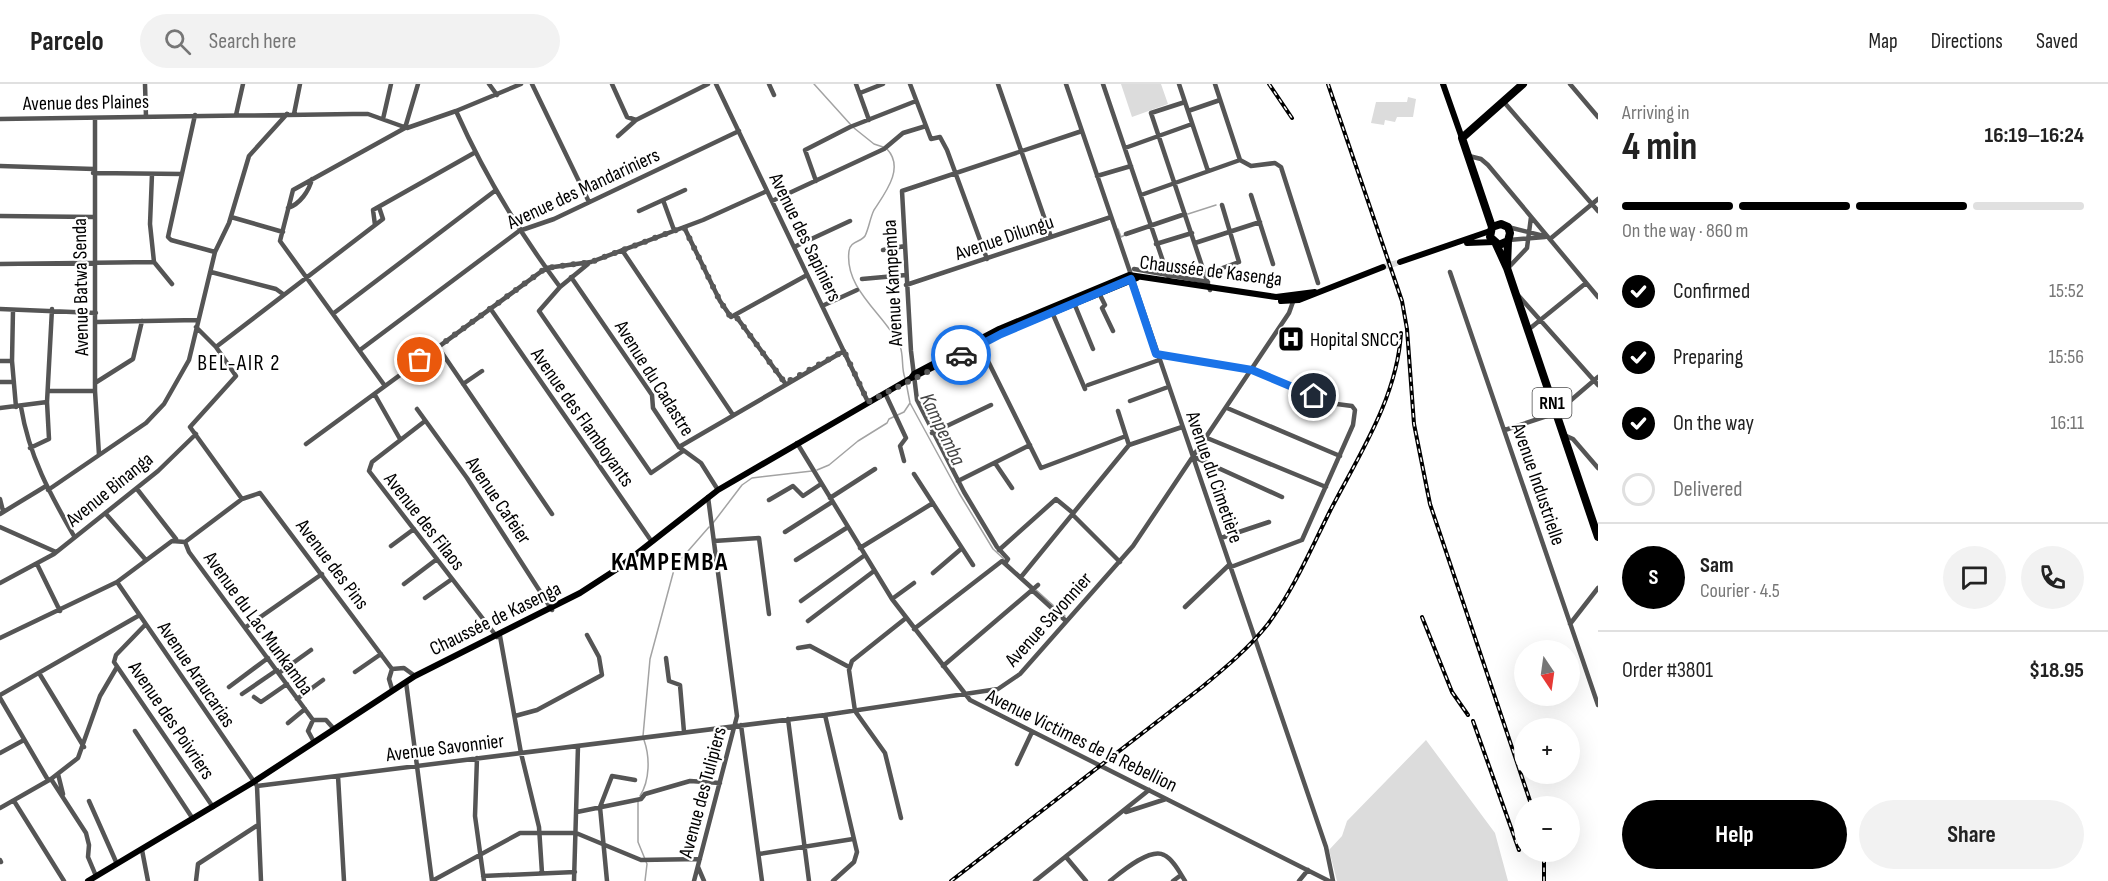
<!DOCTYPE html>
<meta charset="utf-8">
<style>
:root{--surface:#fff;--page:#f2f2f2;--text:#222;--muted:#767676;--line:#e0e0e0;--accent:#000}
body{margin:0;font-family:"Sofia Sans Condensed",sans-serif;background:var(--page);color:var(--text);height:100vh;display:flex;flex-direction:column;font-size:22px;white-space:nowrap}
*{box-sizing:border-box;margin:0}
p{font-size:20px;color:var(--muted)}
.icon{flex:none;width:33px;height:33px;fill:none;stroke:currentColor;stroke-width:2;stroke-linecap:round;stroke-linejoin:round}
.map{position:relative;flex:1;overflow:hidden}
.sheet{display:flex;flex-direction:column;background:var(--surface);width:510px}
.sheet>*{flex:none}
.needle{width:39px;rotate:167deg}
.fabs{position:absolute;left:1514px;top:556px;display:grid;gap:12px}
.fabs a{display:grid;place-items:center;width:66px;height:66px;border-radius:50%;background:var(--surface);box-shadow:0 6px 24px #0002;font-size:30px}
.pin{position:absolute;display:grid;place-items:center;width:51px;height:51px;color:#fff;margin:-26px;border:3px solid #fff;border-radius:50%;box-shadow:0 2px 6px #0007}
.courier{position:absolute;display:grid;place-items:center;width:60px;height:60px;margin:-30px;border:4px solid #1a73e8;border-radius:50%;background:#fff;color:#222;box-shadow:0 2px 8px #0007}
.headline em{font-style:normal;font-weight:700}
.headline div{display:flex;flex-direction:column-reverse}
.headline{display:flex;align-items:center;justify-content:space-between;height:102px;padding:0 24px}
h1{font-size:39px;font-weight:700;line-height:45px}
.bar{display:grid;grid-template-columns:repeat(4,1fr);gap:9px 6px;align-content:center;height:72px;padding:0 24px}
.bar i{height:8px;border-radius:4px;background:var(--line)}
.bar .active{background:var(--accent)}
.bar p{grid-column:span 4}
.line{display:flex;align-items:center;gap:15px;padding:0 24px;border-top:2px solid var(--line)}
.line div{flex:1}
.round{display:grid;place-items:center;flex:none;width:63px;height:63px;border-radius:32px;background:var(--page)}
ol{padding:0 24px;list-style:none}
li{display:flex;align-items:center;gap:18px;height:66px}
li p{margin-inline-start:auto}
li .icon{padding:6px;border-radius:50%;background:var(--accent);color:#fff;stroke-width:4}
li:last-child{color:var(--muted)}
li i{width:33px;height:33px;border:3px solid var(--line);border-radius:50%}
.cta{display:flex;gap:12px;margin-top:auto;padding:12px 24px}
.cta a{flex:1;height:69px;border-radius:36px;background:var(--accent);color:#fff;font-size:24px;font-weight:700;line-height:69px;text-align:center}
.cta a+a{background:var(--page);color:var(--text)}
header{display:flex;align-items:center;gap:36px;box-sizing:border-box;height:84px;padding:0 30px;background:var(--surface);border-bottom:2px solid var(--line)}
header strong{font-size:28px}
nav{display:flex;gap:33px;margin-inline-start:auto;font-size:21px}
.search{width:420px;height:54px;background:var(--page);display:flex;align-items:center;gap:15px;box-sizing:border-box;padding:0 21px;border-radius:33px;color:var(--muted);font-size:22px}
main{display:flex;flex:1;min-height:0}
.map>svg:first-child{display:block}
.green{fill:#dcdcdc}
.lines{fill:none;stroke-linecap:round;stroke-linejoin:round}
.stream{stroke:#a3a3a3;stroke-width:1.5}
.major-tunnel{stroke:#d9d9d9;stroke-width:6;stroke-dasharray:6 3;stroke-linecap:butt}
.minor{stroke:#555;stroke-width:4.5}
.major{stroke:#000;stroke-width:6}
.highway{stroke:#000;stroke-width:8}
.rail-casing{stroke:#000;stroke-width:4}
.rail{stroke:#fff;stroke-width:1.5;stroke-dasharray:4.5;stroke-linecap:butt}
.done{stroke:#595959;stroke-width:6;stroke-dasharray:0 10.8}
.route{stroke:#1a73e8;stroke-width:8}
.labels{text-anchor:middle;stroke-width:4.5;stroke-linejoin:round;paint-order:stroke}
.shield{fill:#fff;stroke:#4c4c4c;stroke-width:1.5}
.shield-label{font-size:18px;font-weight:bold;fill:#000}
.street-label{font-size:20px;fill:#000;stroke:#fff}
.poi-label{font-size:20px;fill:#000;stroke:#fff;text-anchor:start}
.water-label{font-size:21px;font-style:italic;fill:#444;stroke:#fff}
.quarter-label{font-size:22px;letter-spacing:1.5px;fill:#000;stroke:#fff}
.district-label{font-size:26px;font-weight:bold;letter-spacing:1.5px;fill:#000;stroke:#fff}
</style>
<header>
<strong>Parcelo</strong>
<div class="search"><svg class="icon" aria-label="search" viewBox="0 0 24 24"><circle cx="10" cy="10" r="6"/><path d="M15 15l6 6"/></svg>Search here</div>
<nav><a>Map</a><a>Directions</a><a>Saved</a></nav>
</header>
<main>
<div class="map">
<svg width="1598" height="797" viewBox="0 0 1598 797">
<rect width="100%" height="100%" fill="#fff"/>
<!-- green -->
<path class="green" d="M1121 0H1161L1168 20 1132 33Z
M1408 13 1416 15 1413 33H1397L1395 38 1385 36 1384 41 1371 39 1376 18H1407Z
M1426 656 1495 749 1508 797H1337L1329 766 1342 752 1347 737Z"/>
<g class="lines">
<!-- stream -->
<path class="stream" d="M814 0 851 41
M854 44 874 60 883 63
M887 65C905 84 885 109 874 126 870 134 869 144 865 152 861 158 850 157 849 167 844 206 886 231 900 262 904 272 901 284 905 294
M1188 130 1216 121
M1118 145 1121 153 1125 151
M906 298 910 319 959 409 993 465 1005 476
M817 386 829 381 858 357 887 339 889 335 904 328 910 319
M713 439 742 401 752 394 812 387
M1035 505 1065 532
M643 652 650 575 675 482 709 443
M640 712C650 696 650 673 644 656
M638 716V758L647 780 645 797"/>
<!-- major-tunnel -->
<path class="major-tunnel" d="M1383 183 1400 178"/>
<!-- minor -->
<path class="minor" d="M145 0 146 33
M489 0 497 11
M532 0 589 118
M612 0 627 33 636 36
M716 0 868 318
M769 0 774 11
M856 0 869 36
M910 0 931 55 940 53 947 66 987 175
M998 0 1051 153
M1066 0 1326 763 1333 797
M1103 0 1168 192
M1179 0 1208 87
M1215 0 1240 76
M1570 0 1598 33
M860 9 883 0
M1503 17 1598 127
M1185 18 1151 29 1210 206
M456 27C484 90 519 148 560 203
M1188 27 1220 16
M294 30 300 0
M195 31 168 153 171 156 215 168
M236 31 243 0
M95 34V307L99 371
M0 35 353 30H368L407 44 456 27 521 0
M383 35 391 0
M618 52 636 36 708 0
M1125 64 1192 40
M1469 72 1481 75 1488 81 1598 213
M1240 76 1251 82 1275 79 1281 83 1318 199
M0 82 94 85
M93 89 182 90
M152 90 150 140 154 178 172 200
M1097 92 1131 82
M816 97 805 66 850 43 916 17
M1141 111 1240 76
M1251 111 1273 180
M663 116 674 146
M772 117 884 65 903 49 926 42
M288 124C300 120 309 107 312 95
M639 127 685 106
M0 132 94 133
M231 133 283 148
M375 141 373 126 474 69
M684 143 720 217 731 233 807 191
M1508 143 1548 153
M1126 150 1185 130
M1550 155 1598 115
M1509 156 1545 153
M1195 159 1260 138
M1156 160 1192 149
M794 163 850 137
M622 166 733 331
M883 166 905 162
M0 180 154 178
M588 180 560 203 539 227 651 389 683 367
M1509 183 1527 164 1531 133
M1134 185 1208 198
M211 188 276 205 283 210
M1450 188 1598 621
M1206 190 1239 178 1222 121
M571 193 652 311 653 324 679 363 701 379 718 406
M862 195 906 191
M906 201 1111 133
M1099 209 1105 221 1102 224 1113 247
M1517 210 1598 301
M1074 219 1093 265
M822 222 857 206
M490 224 652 458
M0 225 96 229
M13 226 12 277 16 323
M1052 228 1085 305
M334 229 496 106
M735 231 785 299
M96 238 197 236
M196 243 216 263 236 292 190 343 242 415
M1528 246 1586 199
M980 261 1041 384 1126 352 1129 361
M216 263 383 135 379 123
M438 263 552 430
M360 266 519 147 554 135 739 47
M1156 270 1252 286 1329 319 1352 322 1355 326 1353 341 1302 456 1231 483
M0 277H12
M0 298H14
M95 299 133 275 142 237
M463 300 482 287
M1088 301 1159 276
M385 302 280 157 293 106 405 44 418 0
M48 307H95
M885 309 906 354 900 362 904 377
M375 311 400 355
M1130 317 1168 303
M21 323C29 372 50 410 74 452
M0 324 47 318
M1227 324 1340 372
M417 325 467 394 552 526
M1118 327 1126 352
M425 337 372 378 369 387 497 553
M1505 346 1556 329 1598 293
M932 349 991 321
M1564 351 1573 355 1598 384
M1207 354 1326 403
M797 359 892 515 970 616 1329 797
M306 360 546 184 591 178 703 136 767 107
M679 363 844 267
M30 364 49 355 47 318 52 225
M1194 373 1282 413
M995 379 1012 404
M914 390 973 481
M958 397 1030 361
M137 405 176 455
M48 406 146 339 164 320 189 276 215 168 229 139 249 72 287 30
M830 414 875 385
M0 415 3 427
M769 416 793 402 803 412 821 400
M0 430 46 402
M106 430 145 475
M1072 430 1120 478
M0 443 56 468
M785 448 832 418
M1221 454 1269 438
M714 457 759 454 769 530
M185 458 242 415 260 409 392 585
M185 458 189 468 313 636
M391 462 414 445
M860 464 933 419
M999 466 1056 415 1073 429
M796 476 848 443
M1006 478 1008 475 997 463 964 408 917 316 911 267 902 107 1082 47
M37 480 60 527
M933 489 961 465
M1021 493 1129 361 1182 343
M117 498 257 702 825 631 998 605 1020 590 1133 462 1289 229 1294 215
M0 499 54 470 158 387 196 350
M404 500 437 475
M1032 506 1066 537
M425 514 452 495
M892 515 914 499
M801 517 865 471
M1185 523 1230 480
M808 537 874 487
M1570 540 1598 504
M145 541 116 571 114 578 213 723
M246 543 322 490
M914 545 1002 477 1033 505
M500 552 521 669 539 743 542 789
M0 554 117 498 172 457 185 458
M798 564 810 562 849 583
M666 574 669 597 680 601 684 648
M943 582 1038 501
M355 588 381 570
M39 589 84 663
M279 589 311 566
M406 598 432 797
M229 603 268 574
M392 605 389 595 392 585 404 584 415 592
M242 610 277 586
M0 611 138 532
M254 613 261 618 287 600
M0 614 48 696
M297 615 323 596
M825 631 857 768 854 778 833 797
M515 632 537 626 602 591 599 573 587 551
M788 635 809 797
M288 639 305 625
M741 641 762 797
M135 647 193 735
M314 658 308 647 313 636H326L334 645
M0 669 24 656
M477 674 475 732 484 797
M1017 680 1032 648
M58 690 63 710
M338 692 344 797
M51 695 86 749 89 761 88 773 96 792
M257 702 261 797
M14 717 64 797
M89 717 117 780
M0 724 51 695 78 674 100 612 117 583
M577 728 641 715 645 710 690 697 720 699
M1126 728 1166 715
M901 734 885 669 855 627 849 586 852 577 906 534
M142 766 148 797
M759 770 853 755
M1066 773 1086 797
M0 776 1 778
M698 783 704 797
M483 792 575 788
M196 797 198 780 258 741
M432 797 520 749H576L641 776 700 775
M574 797 578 662
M607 797 600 723 612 692 635 696
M694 797 737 632 708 413
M1035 797 1149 706
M1110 797C1120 789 1150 763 1164 771 1173 775 1180 789 1185 797
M1173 797 1181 791
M1299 797 1308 786"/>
<!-- major -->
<path class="major" d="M1443 0 1462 54
M1467 159 1494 158
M1400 178 1490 147
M1281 217 1299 216 1383 183
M911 294 1001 250 1137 194
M88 797 252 699 415 592 580 509 617 485 718 406 911 294 914 290 999 245 1129 191 1276 213 1315 208"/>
<!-- highway -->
<path class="highway" d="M1492 143 1501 140 1508 143 1510 149 1508 157 1499 161 1490 153 1492 143 1462 54 1523 0
M1496 160 1507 184 1598 453
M1507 182 1508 157"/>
<defs>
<path id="rail" d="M1269 0 1292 34
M1328 0 1402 217 1407 245 1414 340 1430 420 1532 723
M1422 533 1452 608 1468 631
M1473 637 1519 766
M951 797 1202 603C1225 584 1249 564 1268 540 1294 505 1311 465 1330 427 1359 371 1397 314 1401 249
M1544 797V768"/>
</defs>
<!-- rail casing -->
<use href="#rail" class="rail-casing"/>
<!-- rail -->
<use href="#rail" class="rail"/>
</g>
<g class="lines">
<!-- done -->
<path class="done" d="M420 276 546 184 591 178 684 143 720 217 730 232 735 231 785 299 844 267 868 318 961 271"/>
<!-- route -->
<path class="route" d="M961 271 1001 250 1131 195 1156 270 1252 286 1314 312"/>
</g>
<!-- icons -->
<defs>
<symbol id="hospital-square" viewBox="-11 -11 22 22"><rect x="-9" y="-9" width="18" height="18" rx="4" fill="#000" stroke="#fff"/><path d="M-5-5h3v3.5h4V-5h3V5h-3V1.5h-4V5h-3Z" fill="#fff"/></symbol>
</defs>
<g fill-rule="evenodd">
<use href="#hospital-square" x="1276" y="240" width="30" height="30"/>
</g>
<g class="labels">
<!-- shield labels -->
<rect class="shield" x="1532.5" y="304" width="39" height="30" rx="4.5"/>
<g class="shield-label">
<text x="1552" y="325">RN1</text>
</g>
<!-- street labels -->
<g class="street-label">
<text transform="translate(86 18) rotate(-1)" y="7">Avenue des Plaines</text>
<text transform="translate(583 104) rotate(-25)" y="7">Avenue des Mandariniers</text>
<text transform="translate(806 153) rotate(64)" y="7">Avenue des Sapiniers</text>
<text transform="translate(1004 153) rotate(-19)" y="7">Avenue Dilungu</text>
<text transform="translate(1211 186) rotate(7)" y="7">Chaussée de Kasenga</text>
<text transform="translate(892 199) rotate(-93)" y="7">Avenue Kampemba</text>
<text transform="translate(80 203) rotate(-91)" y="7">Avenue Batwa Senda</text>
<text transform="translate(655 294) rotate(58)" y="7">Avenue du Cadastre</text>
<text transform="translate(583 333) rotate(55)" y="7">Avenue des Flamboyants</text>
<text transform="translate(1215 393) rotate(71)" y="7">Avenue du Cimetière</text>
<text transform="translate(1539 400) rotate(71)" y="7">Avenue Industrielle</text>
<text transform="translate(109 405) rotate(-39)" y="7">Avenue Binanga</text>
<text transform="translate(499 416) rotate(56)" y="7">Avenue Cafeier</text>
<text transform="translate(425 437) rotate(52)" y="7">Avenue des Filaos</text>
<text transform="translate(333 480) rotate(53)" y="7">Avenue des Pins</text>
<text transform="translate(495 534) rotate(-26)" y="7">Chaussée de Kasenga</text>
<text transform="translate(1048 535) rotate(-48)" y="7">Avenue Savonnier</text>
<text transform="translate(259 539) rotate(54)" y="7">Avenue du Lac Munkamba</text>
<text transform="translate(197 590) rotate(56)" y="7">Avenue Araucarias</text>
<text transform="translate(172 636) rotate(56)" y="7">Avenue des Poivriers</text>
<text transform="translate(1082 656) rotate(26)" y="7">Avenue Victimes de la Rebellion</text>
<text transform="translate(445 663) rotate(-7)" y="7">Avenue Savonnier</text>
<text transform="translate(702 708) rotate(-75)" y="7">Avenue des Tulipiers</text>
</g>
<!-- poi labels -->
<g class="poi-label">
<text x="1310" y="262">Hopital SNCC</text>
</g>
<!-- water labels -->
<g class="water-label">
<text transform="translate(943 345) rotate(64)" y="7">Kampemba</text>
</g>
<!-- quarter labels -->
<g class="quarter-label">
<text x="239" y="286">BEL-AIR 2</text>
</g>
<!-- district labels -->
<g class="district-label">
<text x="670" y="486">KAMPEMBA</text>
</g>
</g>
</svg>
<div class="fabs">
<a><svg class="needle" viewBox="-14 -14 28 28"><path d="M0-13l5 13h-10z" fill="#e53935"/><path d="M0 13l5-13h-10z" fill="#767676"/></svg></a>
<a>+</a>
<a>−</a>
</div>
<div class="pin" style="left:420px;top:276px;background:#ea580c"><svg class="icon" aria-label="bag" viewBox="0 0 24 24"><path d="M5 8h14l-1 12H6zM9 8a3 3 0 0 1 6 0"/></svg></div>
<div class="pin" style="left:1314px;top:312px;background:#1f2937"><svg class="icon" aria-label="home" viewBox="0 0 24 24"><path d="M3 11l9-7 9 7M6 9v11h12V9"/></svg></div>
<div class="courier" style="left:961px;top:271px"><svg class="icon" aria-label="car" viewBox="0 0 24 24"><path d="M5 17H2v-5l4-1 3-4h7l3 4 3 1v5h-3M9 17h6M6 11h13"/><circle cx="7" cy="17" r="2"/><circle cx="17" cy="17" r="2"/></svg></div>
</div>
<section class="sheet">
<div class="headline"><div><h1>4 min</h1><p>Arriving in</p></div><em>16:19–16:24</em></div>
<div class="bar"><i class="active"></i><i class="active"></i><i class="active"></i><i></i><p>On the way · 860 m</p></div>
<ol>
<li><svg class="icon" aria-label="check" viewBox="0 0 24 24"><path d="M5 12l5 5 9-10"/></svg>Confirmed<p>15:52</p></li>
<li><svg class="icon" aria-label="check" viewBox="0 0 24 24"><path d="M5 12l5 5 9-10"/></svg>Preparing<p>15:56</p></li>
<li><svg class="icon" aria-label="check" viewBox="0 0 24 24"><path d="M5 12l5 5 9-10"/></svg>On the way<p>16:11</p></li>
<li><i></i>Delivered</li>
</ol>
<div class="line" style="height:108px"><b class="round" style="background:var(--accent);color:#fff">S</b><div><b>Sam</b><p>Courier · 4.5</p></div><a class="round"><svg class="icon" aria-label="chat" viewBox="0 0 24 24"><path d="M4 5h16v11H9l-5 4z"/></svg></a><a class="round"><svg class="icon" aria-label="phone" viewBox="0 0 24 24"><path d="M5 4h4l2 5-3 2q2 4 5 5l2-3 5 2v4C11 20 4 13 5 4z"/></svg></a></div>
<div class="line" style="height:78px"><div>Order #3801</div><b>$18.95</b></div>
<div class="cta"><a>Help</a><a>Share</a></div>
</section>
</main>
